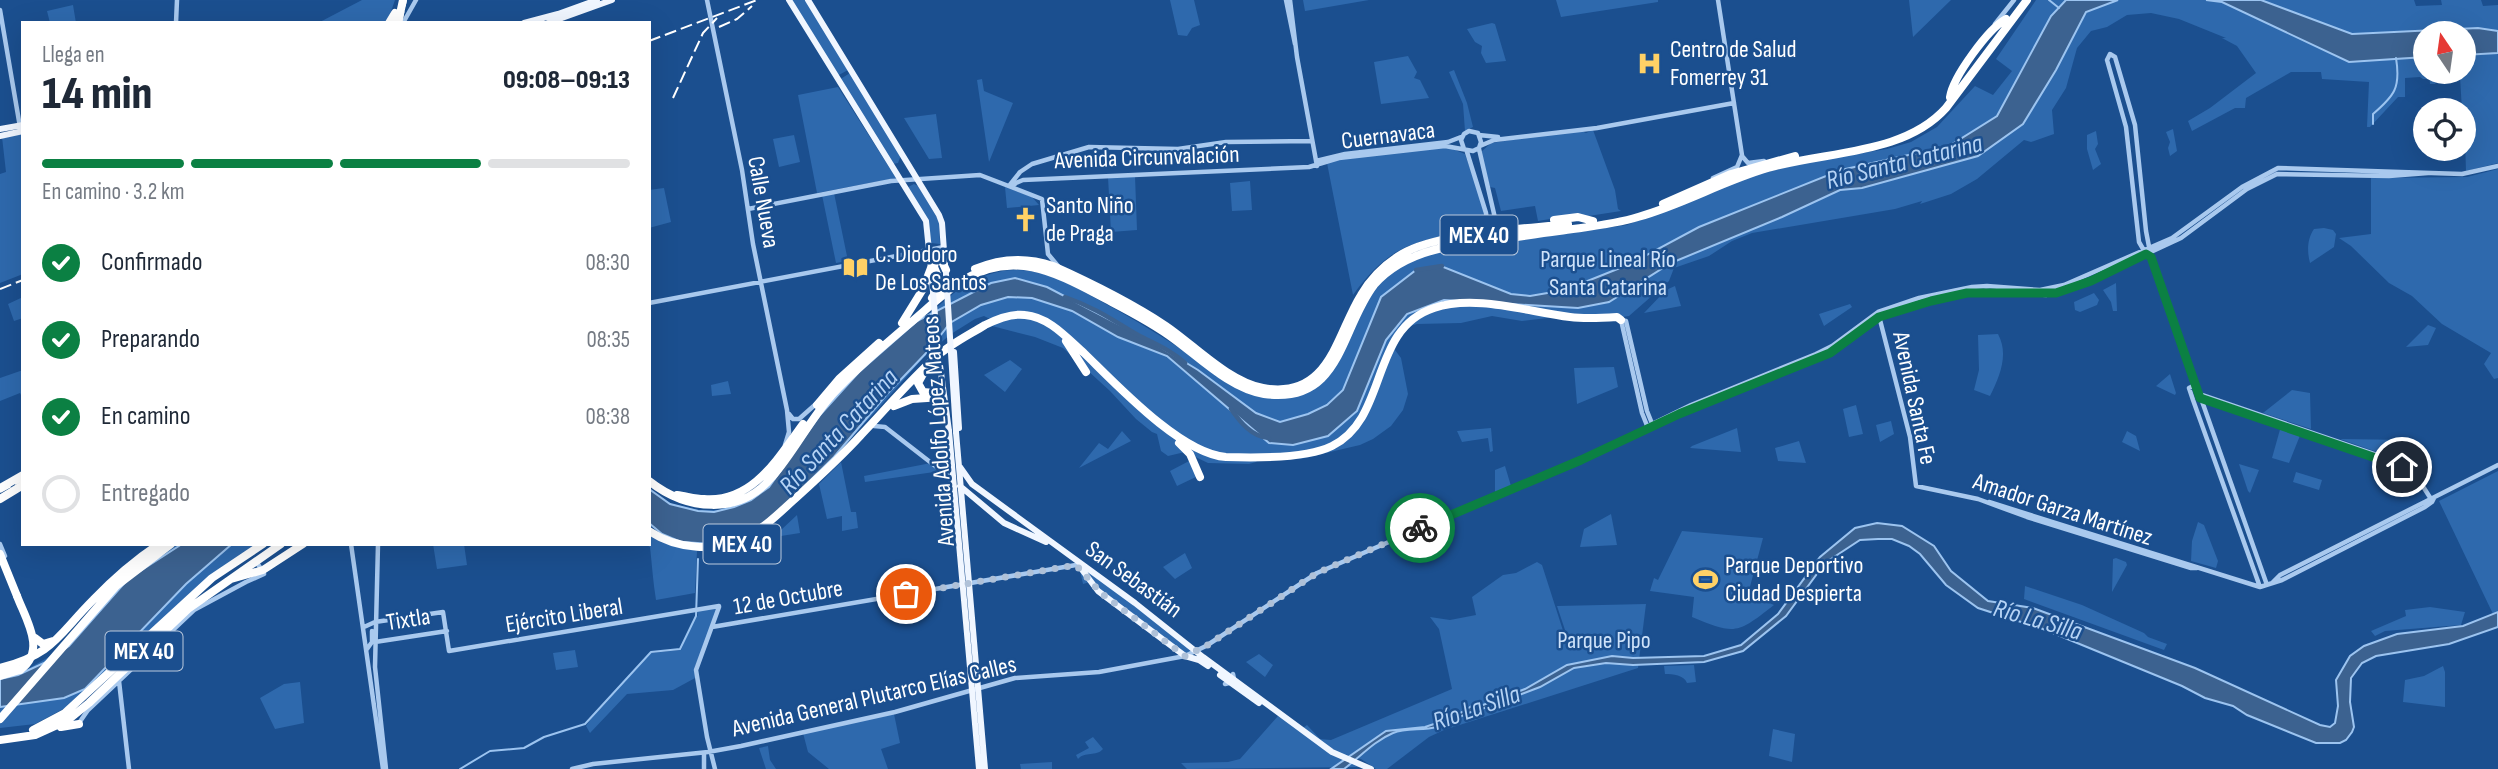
<!DOCTYPE html>
<html lang="es">
<meta charset="utf-8">
<style>
:root{--surface:#fff;--page:#f6f6f7;--text:#1f2937;--muted:#747a83;--line:#e0e1e3;--accent:#0b8043}
body{margin:0;font-family:"Sofia Sans Condensed",sans-serif;background:var(--page);color:var(--text);height:100vh;display:flex;flex-direction:column;font-size:26px;white-space:nowrap}
*{box-sizing:border-box;margin:0}
p{font-size:23px;color:var(--muted)}
.icon{flex:none;width:38px;height:38px;fill:none;stroke:currentColor;stroke-width:2;stroke-linecap:round;stroke-linejoin:round}
.map{position:relative;flex:1;overflow:hidden}
.details{position:absolute;left:21px;top:21px;width:630px;height:525px;display:flex;flex-direction:column;background:var(--surface);border-radius:0px;box-shadow:0 7px 28px #0002}
.details>*{flex:none}
.needle{width:46px;rotate:347deg}
.fabs{position:absolute;left:2413px;top:21px;display:grid;gap:14px}
.fabs a{display:grid;place-items:center;width:63px;height:63px;border-radius:50%;background:var(--surface);box-shadow:0 7px 28px #0002;font-size:35px}
.pin{position:absolute;display:grid;place-items:center;width:60px;height:60px;color:#fff;margin:-30px;border:4px solid #fff;border-radius:50%;box-shadow:0 2px 7px #0007}
.courier{position:absolute;display:grid;place-items:center;width:70px;height:70px;margin:-35px;border:5px solid #0b8043;border-radius:50%;background:#fff;color:#222;box-shadow:0 2px 9px #0007}
.headline em{font-style:normal;font-weight:800}
.headline div{display:flex;flex-direction:column-reverse}
.headline{display:flex;align-items:center;justify-content:space-between;height:119px;padding:0 21px}
h1{font-size:46px;font-weight:800;line-height:52px}
.bar{display:grid;grid-template-columns:repeat(4,1fr);gap:10px 7px;align-content:center;height:84px;padding:0 21px}
.bar i{height:9px;border-radius:5px;background:var(--line)}
.bar .current{background:var(--accent)}
.bar p{grid-column:span 4}
ol{padding:0 21px;list-style:none}
li{display:flex;align-items:center;gap:21px;height:77px}
li p{margin-inline-start:auto}
li .icon{padding:7px;border-radius:50%;background:var(--accent);color:#fff;stroke-width:4}
li:last-child{color:var(--muted)}
li i{width:38px;height:38px;border:4px solid var(--line);border-radius:50%}
.map>svg:first-child{display:block}
.green{fill:#2e69ad}
.water{fill:#3c6290;stroke:#9cc4f0;stroke-width:2}
.lines{fill:none;stroke-linecap:round;stroke-linejoin:round}
.stream{stroke:#9cc4f0;stroke-width:2}
.river{stroke:#3c6290;stroke-width:4.5}
.minor{stroke:#a9c9ee;stroke-width:4.5}
.major{stroke:#f0f6ff;stroke-width:6}
.highway{stroke:#fff;stroke-width:8}
.rail{stroke:#fff;stroke-width:2;stroke-dasharray:12 5;stroke-linecap:butt}
.major-bridge{stroke:#f0f6ff;stroke-width:6}
.highway-bridge{stroke:#fff;stroke-width:8}
.done{stroke:#afc1d8;stroke-width:7;stroke-dasharray:0 12.6}
.route{stroke:#0b8043;stroke-width:9}
.labels{text-anchor:middle;stroke-width:5;stroke-linejoin:round;paint-order:stroke}
.shield{fill:#1b4f8f;stroke:#bbcadd;stroke-width:2}
.shield-label{font-size:23px;font-weight:bold;fill:#fff}
.poi-label{font-size:24px;fill:#fff;stroke:#1b4f8f;text-anchor:start}
.street-label{font-size:24px;fill:#fff;stroke:#1b4f8f}
.park-label{font-size:24px;fill:#cfe3fa;stroke:#1b4f8f}
.water-label{font-size:26px;font-style:italic;fill:#b5d3f5;stroke:#1b4f8f}
</style>
<div class="map">
<svg width="2498" height="769" viewBox="0 0 2498 769">
<rect width="100%" height="100%" fill="#1b4f8f"/>
<!-- green -->
<path class="green" d="M362 0H395L387 23H318Z
M790 0H806L848 70 837 76Z
M1170 0H1194L1200 25 1192 28 1187 36 1178 35Z
M1303 0H1369L1305 11Z
M1556 0H1658V2L1561 17Z
M1909 0H1951L1913 37Z
M2036 0H2414L2416 6 2442 5 2441 0H2481L2483 6 2498 5V163L2466 171 2464 110H2462L2460 77V72H2464V33H2426V72H2428V79H2423L2420 77 2405 78V97H2398L2370 127H2367L2369 82 2322 79 2321 72H2291L2246 98 2245 108H2235L2192 131 2188 121 2210 108 2256 73 2237 46 2222 38H2226L2179 19 2151 13 2127 15 2107 27 2091 31 2077 48 2066 88 2052 110 2054 134 2031 142 2024 140 1977 179 1951 194 1920 204 1922 201 1895 209 1752 233 1732 241 1709 256 1674 268 1669 281 1629 316 1608 319 1556 317 1522 321 1492 316 1461 323 1417 324 1404 328 1392 346 1401 358 1408 394 1403 410 1391 426 1373 439 1360 445 1300 459 1272 453 1263 454 1256 462 1249 464 1208 463 1185 452 1168 456 1161 451 1157 434 1152 432 1136 419 1110 391 1063 348 1035 337 992 326 990 319 984 316 975 319 951 334 924 357 877 410 806 485 708 537 649 490 672 504 699 510H719L757 497 780 473 848 380 959 289C980 275 1004 267 1030 271 1057 275 1080 290 1104 303 1153 329 1198 360 1244 392 1266 400 1282 397 1304 392L1372 293 1390 273 1409 261 1442 251 1627 225 1741 179 1808 162 1887 149 1911 142 1937 127 1975 86 1993 95 2012 71 1996 59Z
M73 5 76 23H50L47 11Z
M1492 23 1495 24 1506 61 1486 63 1481 53 1482 46 1475 42 1467 29Z
M1408 56 1417 72 1414 78 1420 80 1429 98 1381 104 1374 62Z
M1454 70 1467 103 1473 127 1465 131 1463 104 1449 72Z
M2429 72H2455L2456 78 2439 79 2435 84H2430Z
M850 73 901 155 898 163 893 164 839 80Z
M982 79 984 91 1013 103 989 162 977 80Z
M838 87 896 178 817 193 798 95Z
M936 114 942 158 929 159 904 118Z
M2173 129 2177 151 2170 156 2168 148 2170 142 2166 132Z
M1579 130 1586 133 1593 130 1615 190 1618 209 1621 211 1556 221 1550 219 1538 221 1535 206 1501 211 1495 188 1490 187 1481 152 1491 143Z
M2096 131 2098 144 2095 149 2101 164 2093 170 2087 149V135Z
M23 132V274L0 283V174L6 172 2 137Z
M794 135 800 162 779 167 773 139Z
M1441 148H1450L1465 154 1485 212 1479 230C1418 241 1392 241 1353 295L1327 163 1339 159Z
M2498 169V378L2494 379 2484 364 2491 353 2442 324 2412 296 2389 283 2351 246 2339 238 2371 234V178L2467 177Z
M1135 176 1137 230 1111 232 1108 177Z
M1250 181 1252 210 1232 211 1230 183Z
M914 184 918 186 939 221 940 244 931 243 929 224 908 187Z
M1005 187 1032 197 1039 205 1007 208Z
M664 188 671 222 649 228V190Z
M834 193 848 261 836 263 822 195Z
M2324 228 2333 230 2336 234 2334 247 2310 263C2307 252 2307 239 2314 229Z
M2116 283 2117 311H2113L2111 302 2103 290Z
M1675 286 1681 306 1644 313 1666 290Z
M2094 293 2099 300 2097 305 2080 312 2075 310 2074 302Z
M23 297V318L14 321 8 304Z
M1850 304 1852 307 1824 326 1819 314Z
M2428 325 2436 328 2428 345 2406 347Z
M1998 334C2009 354 2000 376 1990 396L1974 390 1979 370 1978 335Z
M1010 360 1022 369 1005 392 984 375Z
M1614 367 1618 387 1577 404 1574 368Z
M23 370V399L20 393 0 401V378Z
M2170 374 2176 393 2175 395 2156 386Z
M728 381 731 394 712 396 711 385Z
M2292 390 2310 393 2311 429 2263 413Z
M1856 405 1863 434 1849 437 1843 409Z
M1891 421 1894 434 1880 442 1876 425Z
M2281 426 2301 433 2289 463 2272 458Z
M1491 428 1493 451 1490 452 1488 438 1462 442 1457 431Z
M1737 428 1741 452 1690 448 1692 446Z
M1122 431 1131 441 1079 468 1099 443 1108 449Z
M2127 431 2136 436 2140 451 2122 442Z
M2340 439 2412 440 2413 442 2408 463Z
M1799 441 1806 463 1778 461 1775 448Z
M1191 460 1198 476 1177 486 1170 471Z
M841 462 851 512H856L858 528 842 531V516L827 519 819 484Z
M931 463 941 471 865 482 864 476Z
M2239 464 2259 470 2250 493 2248 491Z
M1505 466 1511 486 1495 492V470Z
M2498 471V611L2493 614 2439 501Z
M2296 472 2322 480 2319 490 2293 482Z
M1611 514 1617 545 1580 547 1584 529Z
M797 515 800 533 781 536V530Z
M2198 522 2204 525 2218 561 2216 568 2191 561 2192 541Z
M1682 531 1763 538 1748 594 1774 605C1737 634 1736 635 1692 617L1694 597 1650 591 1654 578 1658 580Z
M649 534 660 542 697 551 695 593 656 600C653 582 652 565 650 547L645 544H649Z
M175 544H258L237 557 65 708 35 724 0 728V677L26 670 54 654 124 583Z
M433 544H464L467 565 437 569Z
M1185 553 1192 568 1175 579 1163 567Z
M2116 558 2126 562 2127 565 2112 592 2113 559Z
M1537 562 1542 565 1567 643 1569 642 1557 606 1646 604 1638 668 1444 730 1429 737 1387 769H1376L1361 759 1348 756 1359 767 1187 769 1181 763 1228 762 1240 759 1278 716 1303 728 1307 725 1320 739 1331 740 1452 689 1439 629 1430 617 1450 620 1476 615 1472 597 1503 575 1516 573Z
M1081 564 1197 651 1185 656 1090 582 1083 584 1079 566Z
M2025 586 2082 605 2144 633 2148 637 2167 644 2164 650 2024 599Z
M719 606 695 667 697 677 673 690 627 694 590 733 586 726 595 713 651 653 681 650 691 625 698 615 697 611Z
M2430 607 2465 612 2461 625 2385 631 2375 636 2371 631 2406 616 2405 610Z
M575 650 578 667 556 670 553 653Z
M1259 654 1273 665 1265 677 1246 662Z
M1694 665 1696 682 1687 683C1684 675 1673 674 1665 674L1664 666Z
M2443 666 2445 672V707L2403 702 2405 680 2424 676Z
M300 682 304 723 275 729 260 698 284 684Z
M894 714 900 743 881 749 888 769H829L808 752 803 733Z
M1773 729 1795 734 1792 762 1769 756Z
M1093 737 1103 749C1096 757 1085 751 1078 759L1076 755 1089 748 1085 742Z
M768 746 770 760 776 769H766L759 748Z
M1052 762V769H1021L1020 764Z"/>
<!-- water -->
<path class="water" d="M2066 0H2118L2086 12 2056 70 2023 124 1978 156 1862 188 1840 190 1782 217 1671 263 1609 302 1578 308 1444 300 1407 314 1386 340 1357 411 1328 436 1293 445 1269 443 1167 356 1118 337 1072 311 1032 298 1008 297 981 305 950 323 930 349 887 394 834 457 771 519 741 536 714 544 681 542 662 534 649 523V489L670 504 698 511 714 512 734 507 751 500 769 487 820 415 859 372 917 321 991 283 1015 278 1047 287 1147 339 1198 370 1256 413 1280 422 1308 414 1327 405 1343 390 1381 297 1416 270 1441 266 1511 294 1530 296 1565 290 1630 264 1699 227 1841 170 1949 146 1997 116 2051 16Z
M2206 0H2261L2352 34 2478 28 2498 31V53L2464 55V33H2426L2425 57 2349 62 2222 2Z
M1877 523 1902 526 1934 546 1951 571 1988 601 2033 608 2195 668 2320 725 2330 727 2335 723 2338 706 2336 680 2350 656 2364 646 2397 634 2463 626 2498 612V627L2449 644 2376 656 2362 663 2351 678 2350 702 2354 727 2352 732 2346 740 2340 743H2316L2247 715 2233 706 2205 698 2182 686 2043 629 1978 608 1946 585 1920 554 1909 546 1892 539H1878L1860 540 1825 563 1786 616 1743 651 1704 662 1633 665 1606 663 1574 668 1540 687 1482 709C1473 709 1449 723 1437 727 1422 731 1406 727 1393 733 1374 741 1360 757 1344 769H1331L1386 731 1425 727 1452 718 1475 704 1483 705 1525 689 1567 665 1612 656 1633 658 1704 656 1741 645 1778 614 1820 557 1855 528Z
M182 544H232L186 584 85 689 64 698 0 707V679L18 675 44 663 69 646 128 579Z"/>
<g class="lines">
<!-- stream -->
<path class="stream" d="M2049 0 2059 8
M2373 124V114C2394 96 2401 88 2396 58
M460 769 490 751 524 748 544 737 585 724 651 652 680 649 696 616 698 559"/>
<!-- river -->
<path class="river" d="M1416 270 1442 266
M1065 297C1096 308 1111 319 1138 335 1155 344 1171 350 1185 363
M1231 409C1240 422 1252 437 1269 438"/>
<!-- minor -->
<path class="minor" d="M707 0 742 170 753 244 787 410 789 432 785 445
M1286 0 1295 44
M1290 0 1297 57 1317 166
M0 10 20 127
M176 23 177 0
M403 23 416 0
M1995 24 2014 0
M1479 135 1498 137
M1480 146 1494 140 1597 128 1734 103
M1479 149 1495 218 1503 227
M1467 152 1486 213 1487 221 1483 230
M1742 156 1748 163 1764 161
M1316 161 1345 154 1448 142 1461 137
M1713 178 1737 167 1742 155 1718 0
M1009 186 1020 172 1032 164 1089 147 1178 149 1226 142 1312 141
M1012 187 1016 183 1023 180 1309 167 1339 158 1445 146 1473 151 1479 148 1481 142 1478 133 1469 131 1464 134 1461 140 1464 149
M748 209 891 181 980 175 1042 199 1048 254 1058 266
M2151 257 2146 254 2139 242 2126 127 2107 60 2110 54 2115 57 2135 125 2146 231 2151 257 2267 585
M649 303 944 247
M1879 316 1910 437 1916 486 1978 499 2027 517 2191 568H2197
M2195 385 2189 388 2193 400 2260 587
M2199 394 2415 468 2417 475
M2201 398 2282 425
M789 414 793 419H799L817 403
M874 426 885 427 952 479
M1646 427 1691 405 1816 354 1832 346 1878 312 1919 298 1972 287 1987 286 2040 290 2064 285 2172 238 2242 187 2278 168 2462 174 2498 166
M1648 428 1642 413 1621 320 1626 321 1647 411 1653 426
M2353 450 2411 470
M937 473 949 479
M2415 474 2431 499
M1989 502 2260 587 2282 580 2425 507 2432 502 2434 498
M0 544 5 556
M351 544 383 769
M378 544 375 667 386 769
M2273 582 2280 575 2498 465
M364 627 375 622 443 612 449 651 719 606
M712 627 1076 565
M375 642 447 631
M367 649 372 642V631
M119 681 129 769
M1225 684 1233 682 1234 679 1233 674
M79 723 88 710 194 610 246 582 264 574 256 561
M704 753V769
M572 769 593 764 708 752 741 746 895 712 1015 678 1099 672 1185 656 1206 646 1317 573 1581 459 1679 414 1830 353 1879 317 1931 301 1967 293 1986 291 2046 295 2086 282 2181 238 2247 189 2277 174 2389 176 2428 173
M715 769 707 737 696 670 719 607"/>
<!-- major -->
<path class="major" d="M789 0 926 221 931 270
M808 0 939 215 942 223 945 265
M524 23 558 14 597 0
M548 23 612 0
M0 129 23 125
M0 136 23 131
M954 352 959 428
M949 431 979 769
M956 432 985 769
M960 467 972 484 1135 603 1203 657 1332 752 1371 769
M960 486 1004 523 1046 542
M1080 567 1098 591 1185 656 1199 660 1208 666
M1220 675 1259 703"/>
<!-- highway -->
<path class="highway" d="M389 23 395 13
M398 23 403 0
M1950 97C1953 77 1988 29 2006 19
M1663 204 1731 174 1795 156
M1554 220 1578 217 1593 221
M975 269C1001 258 1027 257 1053 266 1091 283 1131 303 1166 326 1194 345 1229 382 1263 388 1330 400 1336 335 1361 295 1371 278 1385 264 1402 254 1437 233 1525 229 1568 224
M932 298 941 284 934 267 936 257 941 259 946 270
M902 323 923 289 931 268
M1066 341 1086 372
M923 374 918 383 923 392 934 393 941 386
M817 405 839 379 879 343
M894 406 912 399 942 397
M1179 443 1190 454 1200 477
M649 481C686 510 739 517 772 477 794 452 809 421 831 396 855 370 882 347 909 324 926 310 943 293 962 281 1015 248 1058 274 1106 299 1129 311 1153 323 1174 339 1200 358 1231 389 1264 394 1342 405 1340 329 1374 285 1392 264 1416 254 1442 248 1481 243 1520 236 1559 231 1585 227 1612 225 1638 217 1682 205 1723 181 1768 168 1826 151 1904 155 1946 108L2027 0
M0 488 23 475
M677 495C686 496 695 499 704 499 753 503 778 458 803 424
M0 499 23 485
M649 531C678 550 715 552 746 537 765 528 781 511 797 497 819 477 841 457 861 435 886 409 909 381 935 358 950 344 969 335 985 325 997 319 1011 313 1025 315 1049 317 1067 338 1084 353 1116 384 1181 454 1226 457 1255 458 1306 459 1332 446 1389 418 1369 329 1434 308 1475 294 1528 312 1570 317 1585 319 1602 318 1617 317L1621 320
M0 554 17 596
M231 579 263 570 303 544
M35 638 43 644 53 641
M0 668C54 654 57 636 93 600 113 579 135 560 159 544
M0 676 20 670
M0 719 116 586 171 544
M61 727 79 724
M33 730 65 713 212 578 263 544
M0 740 35 735 68 720 89 703 188 609 281 544"/>
<!-- rail -->
<path class="rail" d="M401 23 406 0
M719 27 737 19 752 6
M649 41 757 0
M673 98 703 33 717 18
M0 289 23 280
M0 492 23 480"/>
<!-- major-bridge -->
<path class="major-bridge" d="M946 274 956 432
M932 280 938 351 949 431"/>
<!-- highway-bridge -->
<path class="highway-bridge" d="M17 596C26 620 47 651 20 670"/>
</g>
<g class="lines">
<!-- done -->
<path class="done" d="M906 594 1076 565 1101 593 1185 656 1206 646 1317 573 1420 528"/>
<!-- route -->
<path class="route" d="M1420 528 1581 460 1679 414 1830 353 1879 317 1931 301 1967 293H2056L2091 281 2146 254 2151 257 2200 398 2402 467"/>
</g>
<!-- icons -->
<defs>
<symbol id="hospital-bare" viewBox="-9 -9 18 18"><path d="M-5-5h3v3.5h4V-5h3V5h-3V1.5h-4V5h-3Z" fill="#ffd166" stroke="#1b4f8f" stroke-width="2.5" paint-order="stroke"/></symbol>
<symbol id="church-bare" viewBox="-9 -9 18 18"><path d="M-1.2-6h2.4v3.5h3.3v2.4h-3.3V6h-2.4V-.1h-3.3v-2.4h3.3Z" fill="#ffd166" stroke="#1b4f8f" stroke-width="2.5" paint-order="stroke"/></symbol>
<symbol id="library-bare" viewBox="-9 -9 18 18"><path d="M-6-4Q-3-5.5-.7-3.5V5Q-3 3-6 4ZM6-4Q3-5.5 .7-3.5V5Q3 3 6 4Z" fill="#ffd166" stroke="#1b4f8f" stroke-width="2.5" paint-order="stroke"/></symbol>
<symbol id="stadium-bare" viewBox="-9 -9 18 18"><path d="M0-5a6.5 5 0 1 0 0 10a6.5 5 0 1 0 0-10ZM-3.5-1.8h7v3.6h-7Z" fill="#ffd166" stroke="#1b4f8f" stroke-width="2.5" paint-order="stroke"/></symbol>
</defs>
<g fill-rule="evenodd">
<use href="#hospital-bare" x="1632" y="46" width="35" height="35"/>
<use href="#church-bare" x="1008" y="202" width="35" height="35"/>
<use href="#library-bare" x="838" y="250" width="35" height="35"/>
<use href="#stadium-bare" x="1688" y="562" width="35" height="35"/>
</g>
<g class="labels">
<!-- shield labels -->
<g class="shield">
<rect x="1440.5" y="215.5" width="77" height="39" rx="5"/>
<rect x="703.5" y="524.5" width="77" height="39" rx="5"/>
<rect x="105.5" y="631.5" width="77" height="39" rx="5"/>
</g>
<g class="shield-label">
<text x="1479" y="243">MEX 40</text>
<text x="742" y="552">MEX 40</text>
<text x="144" y="659">MEX 40</text>
</g>
<!-- poi labels -->
<g class="poi-label">
<text x="1670" y="57">Centro de Salud<tspan x="1670" dy="28">Fomerrey 31</tspan></text>
<text x="1046" y="213">Santo Niño<tspan x="1046" dy="28">de Praga</tspan></text>
<text x="875" y="262">C. Diodoro<tspan x="875" dy="28">De Los Santos</tspan></text>
<text x="1725" y="573">Parque Deportivo<tspan x="1725" dy="28">Ciudad Despierta</tspan></text>
</g>
<!-- street labels -->
<g class="street-label">
<text transform="translate(1388 135) rotate(-7)" y="8">Cuernavaca</text>
<text transform="translate(1147 157) rotate(-2)" y="8">Avenida Circunvalación</text>
<text transform="translate(764 202) rotate(80)" y="8">Calle Nueva</text>
<text transform="translate(1915 398) rotate(78)" y="8">Avenida Santa Fe</text>
<text transform="translate(938 431) rotate(-94)" y="8">Avenida Adolfo López Mateos</text>
<text transform="translate(2063 509) rotate(18)" y="8">Amador Garza Martínez</text>
<text transform="translate(1134 579) rotate(36)" y="8">San Sebastián</text>
<text transform="translate(788 597) rotate(-10)" y="8">12 de Octubre</text>
<text transform="translate(564 615) rotate(-9)" y="8">Ejército Liberal</text>
<text transform="translate(408 619) rotate(-9)" y="8">Tixtla</text>
<text transform="translate(874 696) rotate(-13)" y="8">Avenida General Plutarco Elías Calles</text>
</g>
<!-- park labels -->
<g class="park-label">
<text x="1608" y="267">Parque Lineal Río<tspan x="1608" dy="28">Santa Catarina</tspan></text>
<text x="1604" y="648">Parque Pipo</text>
</g>
<!-- water labels -->
<g class="water-label">
<text transform="translate(1904 161) rotate(-14)" y="9">Río Santa Catarina</text>
<text transform="translate(838 431) rotate(-47)" y="9">Río Santa Catarina</text>
<text transform="translate(2038 619) rotate(16)" y="9">Río La Silla</text>
<text transform="translate(1476 707) rotate(-19)" y="9">Río La Silla</text>
</g>
</g>
</svg>
<div class="fabs">
<a><svg class="needle" viewBox="-14 -14 28 28"><path d="M0-13l5 13h-10z" fill="#e53935"/><path d="M0 13l5-13h-10z" fill="#747a83"/></svg></a>
<a><svg class="icon" aria-label="locate" viewBox="0 0 24 24"><circle cx="12" cy="12" r="6"/><path d="M12 2v4M12 18v4M2 12h4M18 12h4"/></svg></a>
</div>
<div class="pin" style="left:906px;top:594px;background:#ea580c"><svg class="icon" aria-label="bag" viewBox="0 0 24 24"><path d="M5 8h14l-1 12H6zM9 8a3 3 0 0 1 6 0"/></svg></div>
<div class="pin" style="left:2402px;top:467px;background:#1f2937"><svg class="icon" aria-label="home" viewBox="0 0 24 24"><path d="M3 11l9-7 9 7M6 9v11h12V9"/></svg></div>
<div class="courier" style="left:1420px;top:528px"><svg class="icon" aria-label="bike" viewBox="0 0 24 24"><circle cx="6" cy="16" r="4"/><circle cx="18" cy="16" r="4"/><path d="M6 16l4-8h5l3 8M10 8l3 8H6M13 5h3"/></svg></div>
<section class="details">
<div class="headline"><div><h1>14 min</h1><p>Llega en</p></div><em>09:08–09:13</em></div>
<div class="bar"><i class="current"></i><i class="current"></i><i class="current"></i><i></i><p>En camino · 3.2 km</p></div>
<ol>
<li><svg class="icon" aria-label="check" viewBox="0 0 24 24"><path d="M5 12l5 5 9-10"/></svg>Confirmado<p>08:30</p></li>
<li><svg class="icon" aria-label="check" viewBox="0 0 24 24"><path d="M5 12l5 5 9-10"/></svg>Preparando<p>08:35</p></li>
<li><svg class="icon" aria-label="check" viewBox="0 0 24 24"><path d="M5 12l5 5 9-10"/></svg>En camino<p>08:38</p></li>
<li><i></i>Entregado</li>
</ol>
</section>
</div>
